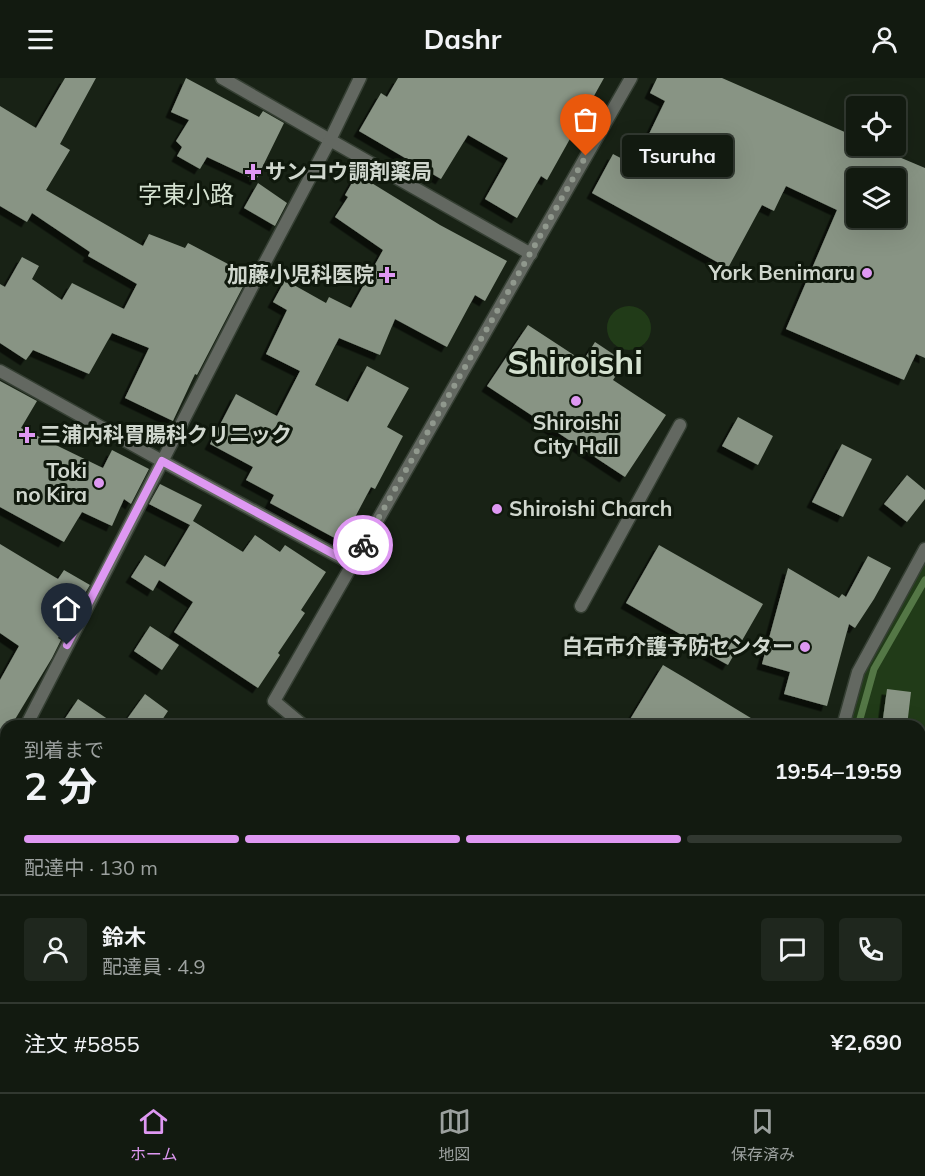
<!DOCTYPE html>
<html lang="ja">
<meta charset="utf-8">
<style>
:root{--surface:#121a10;--page:#1f271e;--text:#f1f3f6;--muted:#9ca19f;--line:#313830;--accent:#de98f2}
body{margin:0;font-family:Mulish,"Noto Sans JP",sans-serif;background:var(--page);color:var(--text);height:100vh;display:flex;flex-direction:column;font-size:22px;white-space:nowrap}
*{box-sizing:border-box;margin:0}
p{font-size:20px;color:var(--muted)}
.icon{flex:none;width:33px;height:33px;fill:none;stroke:currentColor;stroke-width:2;stroke-linecap:round;stroke-linejoin:round}
.map{position:relative;flex:1;overflow:hidden}
.details{position:absolute;left:0px;top:642px;width:926px;height:372px;display:flex;flex-direction:column;background:var(--surface);border-radius:18px 18px 0 0;box-shadow:0 6px 24px #0002,0 0 0 2px var(--line)}
.details>*{flex:none}
.fabs{position:absolute;left:846px;top:18px;display:grid;gap:12px}
.fabs a{display:grid;place-items:center;width:60px;height:60px;border-radius:6px;background:var(--surface);box-shadow:0 6px 24px #0002,0 0 0 2px var(--line);font-size:30px}
.pin{position:absolute;display:grid;place-items:center;width:51px;height:51px;color:#fff;margin:-62px -26px;border-radius:50% 50% 50% 0;rotate:-45deg;box-shadow:0 0 6px #0007}
.pin .icon{rotate:45deg}
.courier{position:absolute;display:grid;place-items:center;width:60px;height:60px;margin:-30px;border:4px solid #de98f2;border-radius:50%;background:#fff;color:#222;box-shadow:0 2px 8px #0007}
.bubble{position:absolute;height:42px;border-radius:6px;background:var(--surface);box-shadow:0 6px 24px #0002,0 0 0 2px var(--line);font-size:20px;font-weight:700;line-height:42px;text-align:center}
.summary em{font-style:normal;font-weight:700}
.summary div{display:flex;flex-direction:column-reverse}
.summary{display:flex;align-items:center;justify-content:space-between;height:102px;padding:0 24px}
h1{font-size:39px;font-weight:700;line-height:45px}
.bar{display:grid;grid-template-columns:repeat(4,1fr);gap:9px 6px;align-content:center;height:72px;padding:0 24px}
.bar i{height:8px;border-radius:4px;background:var(--line)}
.bar .active{background:var(--accent)}
.bar p{grid-column:span 4}
.line{display:flex;align-items:center;gap:15px;padding:0 24px;border-top:2px solid var(--line)}
.line div{flex:1}
.round{display:grid;place-items:center;flex:none;width:63px;height:63px;border-radius:6px;background:var(--page)}
header{display:flex;justify-content:space-between;align-items:center;height:78px;padding:0 24px;background:var(--surface);font-size:27px;font-weight:700}
.menu{display:flex;justify-content:space-around;align-items:center;height:84px;border-top:2px solid var(--line);background:var(--surface);font-size:16px;color:var(--muted)}
.menu a{display:grid;justify-items:center;gap:3px}
.menu .active{color:var(--accent)}
.map>svg:first-child{display:block}
.green{fill:#213b18}
.lines{fill:none;stroke-linecap:round;stroke-linejoin:round}
.stream{stroke:#547746;stroke-width:7}
.building{fill:#889484;fill-rule:evenodd;filter:url(#shadow)}
.pedestrian-casing{stroke:#353f33;stroke-width:15}
.minor-casing{stroke:#353f33;stroke-width:15}
.tertiary-casing{stroke:#353f33;stroke-width:15}
.pedestrian{stroke:#636861;stroke-width:12}
.minor{stroke:#636861;stroke-width:12}
.tertiary{stroke:#636861;stroke-width:12}
.done{stroke:#90988d;stroke-width:6;stroke-dasharray:0 10.8}
.route{stroke:#de98f2;stroke-width:8}
.poi-dot{fill:#de98f2;stroke:#0f180c;stroke-width:2}
.labels{text-anchor:middle;stroke-width:6;stroke-linejoin:round;paint-order:stroke}
.poi-label{font-size:21px;font-weight:bold;fill:#d0d7ce;stroke:#0f180c;text-anchor:end}
.quarter-label{font-size:24px;fill:#d4e1d0;stroke:#0f180c}
.town-label{font-size:33px;font-weight:bold;fill:#d4e1d0;stroke:#0f180c}
</style>
<header><svg class="icon" aria-label="menu" viewBox="0 0 24 24"><path d="M4 6h16M4 12h16M4 18h16"/></svg>Dashr<svg class="icon" aria-label="person" viewBox="0 0 24 24"><circle cx="12" cy="8" r="4"/><path d="M4 21q1-7 8-7t8 7"/></svg></header>
<div class="map">
<svg width="925" height="1014" viewBox="0 0 925 1014">
<defs>
<filter id="shadow"><feDropShadow dx="-5.5" dy="5.5" stdDeviation="0" flood-color="#0009"/></filter>
</defs>
<rect width="100%" height="100%" fill="#182215"/>
<!-- green -->
<path class="green" d="M607 250a22 22 0 1 1 44 0a22 22 0 1 1-44 0Z
M925 471V1014H907L905 1008H920V648H843L858 594Z
M855 1008H890L892 1014H849Z"/>
<g class="lines">
<!-- stream -->
<path class="stream" d="M858 648 874 591 925 502
M0 917 6 926
M63 1008 67 1014"/>
</g>
<!-- building -->
<path class="building" d="M65 0H96L60 66 70 72 46 112 143 168 149 156 185 170 188 165 249 197 197 297 195 296 173 343 125 320 149 270 112 255 89 296 33 272 26 282 0 265V206L5 209 22 179 39 188 32 201 62 222 72 205 124 231 137 206 88 178 90 174 32 135 27 144 0 128V28L36 50Z
M186 0 259 39 263 33 284 45 256 102 207 79 200 91 177 78 182 69 176 63 189 42 171 34Z
M398 0H604L547 102 541 98 517 140 485 121 508 80 468 57 441 101 359 53 381 15 387 19Z
M657 0H722L856 59V68H873L925 90V280L916 276 904 302 786 251 837 132 786 108 774 133 762 127 728 190 592 115 613 76 634 87 665 23 650 15ZM856 100H896V140H856Z
M357 96 440 147 507 183 485 223 475 217 447 269 395 241 380 277 339 260 315 307 348 324 367 288 409 310 387 349 403 358 375 411 371 409 342 464 270 425 274 417 246 402 253 389 210 366 236 316 277 338 300 293 266 276 287 232 273 224 285 202 326 225 329 219 351 230 383 172 335 139 348 119 345 117Z
M258 105 287 125 275 148 244 130Z
M528 247 583 283 595 264 625 284 613 302 666 337 625 399 487 308Z
M0 303 37 323 21 350 103 390 112 372 149 391 131 426 124 421 112 448 82 434 64 464 0 429Z
M738 339 773 358 758 387 722 368Z
M842 366 872 381 843 439 812 424Z
M907 397 925 412V421L907 444 884 426Z
M160 406 202 427 193 443 243 474 255 457 280 474 285 467 326 494 301 532 305 535 278 575 280 577 258 610 174 554 193 524 159 502 153 513 131 499 145 477 165 489 190 447 149 426Z
M0 466 58 501 64 492 90 507 58 560 61 562 52 580 11 648H6V657L0 667V602L19 568 0 555Z
M659 467 763 526 728 587 694 568 696 565 626 525Z
M868 478 891 490 874 521 855 550 849 546 827 628 784 616 790 594 762 586 788 490 839 520 842 516 846 519Z
M150 548 179 567 162 592 134 573Z
M663 587 685 600 764 648H626Z
M887 611 911 614 907 648H882Z
M145 616 168 633 158 648H122Z
M78 621 118 648H60Z"/>
<g class="lines">
<defs>
<path id="pedestrian" d="M581 528 680 347"/>
<path id="minor" d="M222 0 330 62
M162 383 352 486
M304 648 274 623 631 0
M843 648 858 594 925 471
M0 951 6 960
M39 1008 44 1014
M410 1008 419 1014
M751 1008 759 1014
M905 1008 907 1014
M343 1014 349 1008
M833 1014 838 1008"/>
<path id="tertiary" d="M330 62 531 176
M0 293 162 383
M26 648 254 205 330 62 360 0
M0 700 6 688"/>
</defs>
<!-- pedestrian casing -->
<use href="#pedestrian" class="pedestrian-casing"/>
<!-- minor casing -->
<use href="#minor" class="minor-casing"/>
<!-- tertiary casing -->
<use href="#tertiary" class="tertiary-casing"/>
<!-- pedestrian -->
<use href="#pedestrian" class="pedestrian"/>
<!-- minor -->
<use href="#minor" class="minor"/>
<!-- tertiary -->
<use href="#tertiary" class="tertiary"/>
</g>
<g class="lines">
<!-- done -->
<path class="done" d="M363 467 586 78"/>
<!-- route -->
<path class="route" d="M67 567 162 383 352 486 363 467"/>
</g>
<!-- markers -->
<g class="poi-dot">
<path d="M250 85h6v6h6v6h-6v6h-6v-6h-6v-6h6z"/>
<circle cx="867" cy="195" r="6"/>
<path d="M384 188h6v6h6v6h-6v6h-6v-6h-6v-6h6z"/>
<circle cx="576" cy="323" r="6"/>
<path d="M24 348h6v6h6v6h-6v6h-6v-6h-6v-6h6z"/>
<circle cx="99" cy="405" r="6"/>
<circle cx="497" cy="431" r="6"/>
<circle cx="805" cy="569" r="6"/>
</g>
<g class="labels">
<!-- poi labels -->
<g class="poi-label">
<text x="265" y="101" text-anchor="start">サンコウ調剤薬局</text>
<text x="855" y="202">York Benimaru</text>
<text x="374" y="204">加藤小児科医院</text>
<text x="576" y="352" text-anchor="middle">Shiroishi<tspan x="576" dy="24">City Hall</tspan></text>
<text x="40" y="364" text-anchor="start">三浦内科胃腸科クリニック</text>
<text x="87" y="400">Toki<tspan x="87" dy="24">no Kira</tspan></text>
<text x="509" y="438" text-anchor="start">Shiroishi Charch</text>
<text x="793" y="576">白石市介護予防センター</text>
</g>
<!-- quarter labels -->
<g class="quarter-label">
<text x="186" y="125">字東小路</text>
</g>
<!-- town labels -->
<g class="town-label">
<text x="575" y="296">Shiroishi</text>
</g>
</g>
</svg>
<div class="fabs">
<a><svg class="icon" aria-label="locate" viewBox="0 0 24 24"><circle cx="12" cy="12" r="6"/><path d="M12 2v4M12 18v4M2 12h4M18 12h4"/></svg></a>
<a><svg class="icon" aria-label="layers" viewBox="0 0 24 24"><path d="M12 4l9 5-9 5-9-5zM3 14l9 5 9-5"/></svg></a>
</div>
<div class="pin" style="left:586px;top:78px;background:#ea580c"><svg class="icon" aria-label="bag" viewBox="0 0 24 24"><path d="M5 8h14l-1 12H6zM9 8a3 3 0 0 1 6 0"/></svg></div>
<div class="pin" style="left:67px;top:567px;background:#1f2937"><svg class="icon" aria-label="home" viewBox="0 0 24 24"><path d="M3 11l9-7 9 7M6 9v11h12V9"/></svg></div>
<div class="courier" style="left:363px;top:467px"><svg class="icon" aria-label="bike" viewBox="0 0 24 24"><circle cx="6" cy="16" r="4"/><circle cx="18" cy="16" r="4"/><path d="M6 16l4-8h5l3 8M10 8l3 8H6M13 5h3"/></svg></div>
<div class="bubble" style="left:622px;top:57px;width:111px">Tsuruha</div>
<section class="details">
<div class="summary"><div><h1>2 分</h1><p>到着まで</p></div><em>19:54–19:59</em></div>
<div class="bar"><i class="active"></i><i class="active"></i><i class="active"></i><i></i><p>配達中 · 130 m</p></div>
<div class="line" style="height:108px"><a class="round"><svg class="icon" aria-label="person" viewBox="0 0 24 24"><circle cx="12" cy="8" r="4"/><path d="M4 21q1-7 8-7t8 7"/></svg></a><div><b>鈴木</b><p>配達員 · 4.9</p></div><a class="round"><svg class="icon" aria-label="chat" viewBox="0 0 24 24"><path d="M4 5h16v11H9l-5 4z"/></svg></a><a class="round"><svg class="icon" aria-label="phone" viewBox="0 0 24 24"><path d="M5 4h4l2 5-3 2q2 4 5 5l2-3 5 2v4C11 20 4 13 5 4z"/></svg></a></div>
<div class="line" style="height:78px"><div>注文 #5855</div><b>¥2,690</b></div>
</section>
</div>
<nav class="menu">
<a class="active"><svg class="icon" aria-label="home" viewBox="0 0 24 24"><path d="M3 11l9-7 9 7M6 9v11h12V9"/></svg>ホーム</a>
<a><svg class="icon" aria-label="map" viewBox="0 0 24 24"><path d="M3 6l6-2 6 2 6-2v14l-6 2-6-2-6 2zM9 4v14M15 6v14"/></svg>地図</a>
<a><svg class="icon" aria-label="saved" viewBox="0 0 24 24"><path d="M7 4h10v16l-5-4-5 4z"/></svg>保存済み</a>
</nav>
